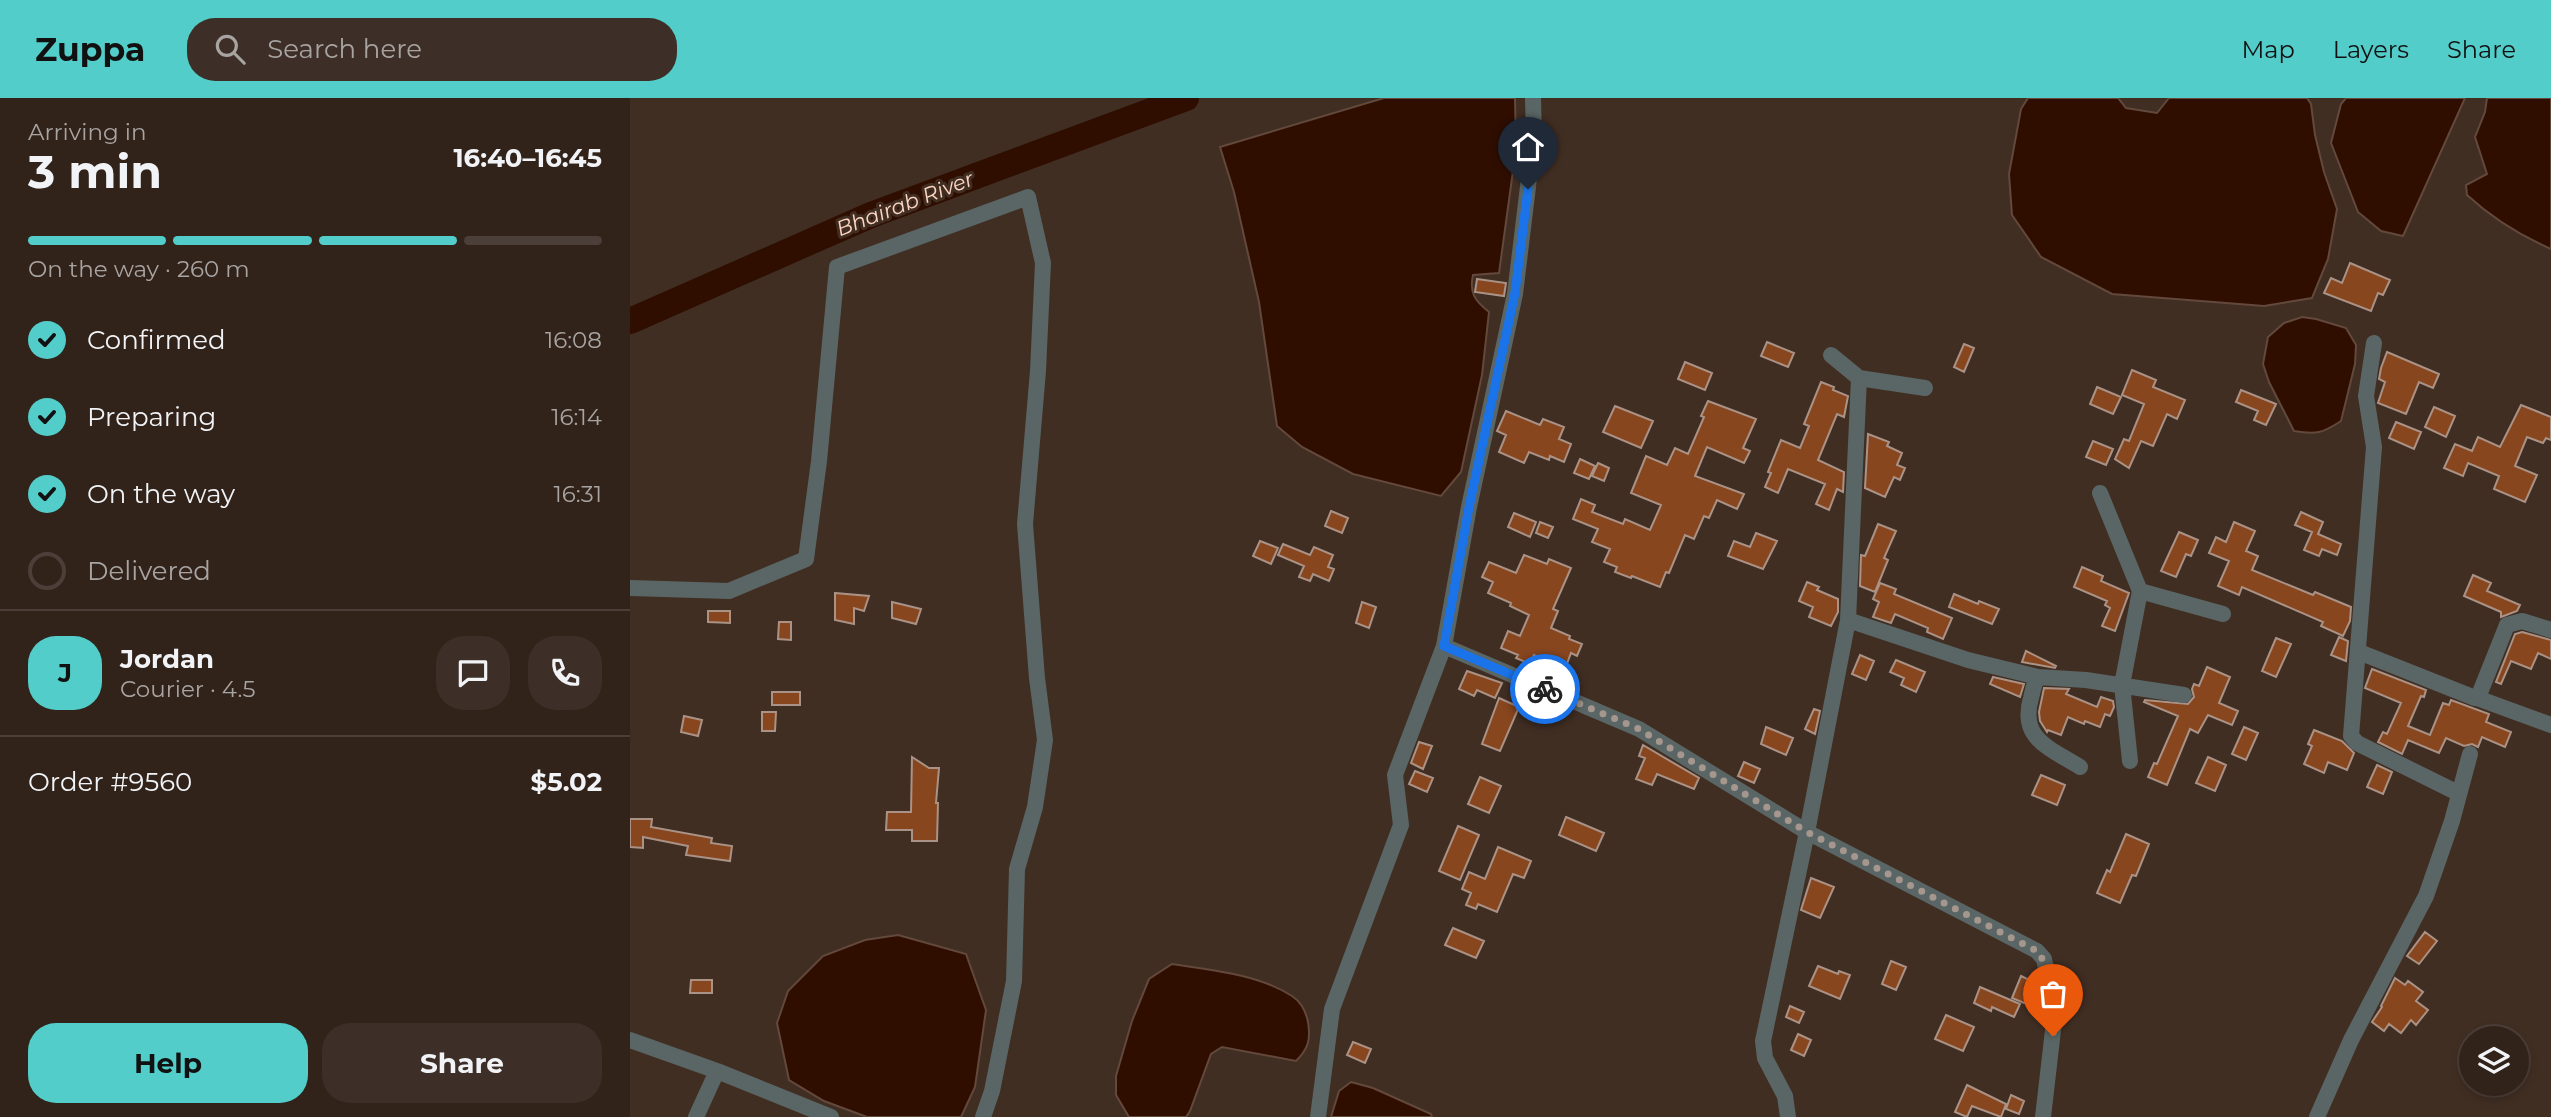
<!DOCTYPE html>
<meta charset="utf-8">
<style>
:root{--surface:#31221a;--page:#3d2f27;--text:#f1f3f6;--muted:#a8a4a2;--line:#4c3f39;--accent:#53cdc9}
body{margin:0;font-family:Montserrat,sans-serif;background:var(--page);color:var(--text);height:100vh;display:flex;flex-direction:column;font-size:26px;white-space:nowrap}
*{box-sizing:border-box;margin:0}
p{font-size:23px;color:var(--muted)}
.icon{flex:none;width:38px;height:38px;fill:none;stroke:currentColor;stroke-width:2;stroke-linecap:round;stroke-linejoin:round}
.map{position:relative;flex:1;overflow:hidden}
.sheet{display:flex;flex-direction:column;background:var(--surface);width:630px}
.sheet>*{flex:none}
.fabs{position:absolute;left:1829px;top:928px;display:grid;gap:14px}
.fabs a{display:grid;place-items:center;width:70px;height:70px;border-radius:50%;background:var(--surface);box-shadow:0 4px 10px #0003,0 0 0 2px var(--line);font-size:35px}
.pin{position:absolute;display:grid;place-items:center;width:60px;height:60px;color:#fff;margin:-72px -30px;border-radius:50% 50% 50% 0;rotate:-45deg;box-shadow:0 0 7px #0007}
.pin .icon{rotate:45deg}
.courier{position:absolute;display:grid;place-items:center;width:70px;height:70px;margin:-35px;border:5px solid #1a73e8;border-radius:50%;background:#fff;color:#222;box-shadow:0 2px 9px #0007}
.overview em{font-style:normal;font-weight:700}
.overview div{display:flex;flex-direction:column-reverse}
.overview{display:flex;align-items:center;justify-content:space-between;height:119px;padding:0 28px}
h1{font-size:46px;font-weight:700;line-height:52px}
.bar{display:grid;grid-template-columns:repeat(4,1fr);gap:10px 7px;align-content:center;height:84px;padding:0 28px}
.bar i{height:9px;border-radius:5px;background:var(--line)}
.bar .current{background:var(--accent)}
.bar p{grid-column:span 4}
.line{display:flex;align-items:center;gap:18px;padding:0 28px;border-top:2px solid var(--line)}
.line div{flex:1}
.round{display:grid;place-items:center;flex:none;width:74px;height:74px;border-radius:28px;background:var(--page)}
ol{padding:0 28px;list-style:none}
li{display:flex;align-items:center;gap:21px;height:77px}
li p{margin-inline-start:auto}
li .icon{padding:7px;border-radius:50%;background:var(--accent);color:#111;stroke-width:4}
li:last-child{color:var(--muted)}
li i{width:38px;height:38px;border:4px solid var(--line);border-radius:50%}
.button{display:flex;gap:14px;margin-top:auto;padding:14px 28px}
.button a{flex:1;height:80px;border-radius:28px;background:var(--accent);color:#111;font-size:28px;font-weight:700;line-height:80px;text-align:center}
.button a+a{background:var(--page);color:var(--text)}
header{display:flex;align-items:center;gap:42px;box-sizing:border-box;height:98px;padding:0 35px;background:var(--accent);color:#111}
header strong{font-size:33px}
nav{display:flex;gap:38px;margin-inline-start:auto;font-size:24px}
.search{width:490px;height:63px;background:var(--page);display:flex;align-items:center;gap:18px;box-sizing:border-box;padding:0 24px;border-radius:28px;color:var(--muted);font-size:26px}
main{display:flex;flex:1;min-height:0}
.map>svg:first-child{display:block}
.water{fill:#2f0e00;stroke:#63483c;stroke-width:2}
.lines{fill:none;stroke-linecap:round;stroke-linejoin:round}
.river{stroke:#2f0e00;stroke-width:26}
.building{fill:#88461e;stroke:#aa9286;stroke-width:2}
.minor{stroke:#5a6665;stroke-width:16}
.done{stroke:#a5968e;stroke-width:7;stroke-dasharray:0 12.6}
.route{stroke:#1a73e8;stroke-width:9}
.labels{text-anchor:middle;stroke-width:6;stroke-linejoin:round;paint-order:stroke}
.water-label{font-size:21px;font-style:italic;fill:#fed6c1;stroke:#412e23}
</style>
<header>
<strong>Zuppa</strong>
<div class="search"><svg class="icon" aria-label="search" viewBox="0 0 24 24"><circle cx="10" cy="10" r="6"/><path d="M15 15l6 6"/></svg>Search here</div>
<nav><a>Map</a><a>Layers</a><a>Share</a></nav>
</header>
<main>
<section class="sheet">
<div class="overview"><div><h1>3 min</h1><p>Arriving in</p></div><em>16:40–16:45</em></div>
<div class="bar"><i class="current"></i><i class="current"></i><i class="current"></i><i></i><p>On the way · 260 m</p></div>
<ol>
<li><svg class="icon" aria-label="check" viewBox="0 0 24 24"><path d="M5 12l5 5 9-10"/></svg>Confirmed<p>16:08</p></li>
<li><svg class="icon" aria-label="check" viewBox="0 0 24 24"><path d="M5 12l5 5 9-10"/></svg>Preparing<p>16:14</p></li>
<li><svg class="icon" aria-label="check" viewBox="0 0 24 24"><path d="M5 12l5 5 9-10"/></svg>On the way<p>16:31</p></li>
<li><i></i>Delivered</li>
</ol>
<div class="line" style="height:126px"><b class="round" style="background:var(--accent);color:#111">J</b><div><b>Jordan</b><p>Courier · 4.5</p></div><a class="round"><svg class="icon" aria-label="chat" viewBox="0 0 24 24"><path d="M4 5h16v11H9l-5 4z"/></svg></a><a class="round"><svg class="icon" aria-label="phone" viewBox="0 0 24 24"><path d="M5 4h4l2 5-3 2q2 4 5 5l2-3 5 2v4C11 20 4 13 5 4z"/></svg></a></div>
<div class="line" style="height:91px"><div>Order #9560</div><b>$5.02</b></div>
<div class="button"><a>Help</a><a>Share</a></div>
</section>
<div class="map">
<svg width="1921" height="1019" viewBox="0 0 1921 1019">
<rect width="100%" height="100%" fill="#412e23"/>
<!-- water -->
<path class="water" d="M754 0H885L886 51 869 175 843 177C839 195 845 203 859 214L852 277 831 374 811 398 723 376 672 349 647 328 629 204 604 94 590 49Z
M1398 0H1488L1496 10 1527 15 1539 0H1677L1681 6 1685 37 1694 74 1707 111 1698 161 1682 200 1634 208 1482 196 1411 159 1382 117 1379 76 1391 11Z
M1716 0H1835L1773 138 1751 133 1728 114 1701 45 1711 6Z
M1857 0H1921V151C1889 137 1863 121 1837 97L1836 87 1857 76 1845 39 1855 14Z
M1672 219 1686 221 1716 230 1726 247 1725 266 1711 323C1693 335 1686 337 1664 333L1639 284 1633 266 1638 239 1654 225Z
M268 837 336 856 356 912 345 989 331 1019H237L194 1003 159 982 147 925 158 893 193 858 235 842Z
M542 866C581 872 628 876 662 898 671 904 676 914 678 924 681 942 678 951 666 963L592 949 581 956 560 1013 556 1019H499L486 997V978L502 923 519 881Z
M721 984 743 990 801 1016 802 1019H701L709 993Z"/>
<g class="lines">
<!-- river -->
<path class="river" d="M0 223 241 117 556 0"/>
</g>
<!-- building -->
<path class="building" d="M1720 165 1760 182 1753 197 1748 195 1741 213 1694 195 1701 180 1712 185Z
M847 181 876 185 874 198 845 194Z
M1137 244 1164 255 1158 269 1131 258Z
M1334 246 1344 250 1334 274 1324 269Z
M1757 254 1809 276 1803 290 1789 284 1776 316 1748 305 1755 284 1749 281 1751 270Z
M1055 264 1082 275 1075 292 1048 281Z
M1502 272 1526 282 1523 289 1555 302 1547 321 1537 316 1523 348 1511 343 1499 370 1485 361 1494 341 1499 343 1514 306 1492 297Z
M1191 284 1204 289 1203 292 1218 298 1214 319 1207 316 1188 362 1214 374 1213 394 1207 391 1199 412 1186 406 1195 386 1158 371 1148 395 1135 389 1141 375 1138 374 1151 342 1170 350 1179 328 1174 326Z
M1467 289 1491 299 1483 316 1460 306Z
M1611 292 1646 306 1636 327 1624 322 1628 313 1606 304Z
M1078 303 1126 321 1113 350 1120 353 1114 365 1077 349 1065 378 1114 396 1107 411 1087 402 1079 420 1074 418 1064 441 1055 437 1039 475 1036 474 1030 489 1002 478 1001 480 985 474 987 469 974 464 980 451 962 444 968 431 943 421 951 401 965 407 962 414 993 426 995 421 1020 432 1031 407 1001 395 1016 358 1037 367 1045 350 1058 356 1074 319 1071 318Z
M1891 307 1921 319V342L1916 340 1913 345 1897 339 1885 368 1907 377 1895 404 1864 391 1869 378 1838 365 1833 378 1814 370 1825 346 1842 353 1848 339 1870 349Z
M985 308 1023 323 1011 350 973 334Z
M1804 309 1825 318 1816 339 1795 329Z
M876 313 910 327 913 321 934 329 929 341 941 346 934 364 920 358 919 362 899 354 894 365 869 354 876 337 867 333Z
M1766 324 1791 334 1784 351 1759 340Z
M1238 336 1259 344 1257 348 1272 355 1267 367 1275 370 1270 382 1264 379 1255 399 1235 390Z
M1463 343 1483 351 1476 367 1456 359Z
M950 361 965 368 959 381 944 375Z
M968 365 979 370 974 383 962 378Z
M701 413 718 420 712 435 695 428Z
M1671 414 1693 424 1688 436 1711 446 1707 457 1692 451 1689 458 1674 452 1682 434 1665 427Z
M884 415 906 424 900 439 878 429Z
M910 424 923 429 918 440 906 435Z
M1604 424 1625 433 1616 453 1628 458 1622 472 1683 497 1685 494 1721 509 1720 523 1713 538 1691 528 1693 524 1612 489 1609 497 1588 488 1599 463 1579 455 1586 439 1596 444Z
M1248 426 1266 433 1254 460 1258 462 1245 494 1230 488 1231 457 1235 458Z
M1549 434 1568 442 1561 458 1556 456 1546 479 1531 473Z
M1126 435 1147 443 1133 471 1098 458 1104 443 1120 449Z
M630 443 648 450 641 466 623 458Z
M653 446 680 457 684 449 703 457 698 469 704 471 699 483 683 476 680 483 669 479 674 468 648 457Z
M894 457 917 466 919 461 941 470 923 511 928 513 921 530 940 538 939 541 952 546 947 558 941 555 935 571 904 557 900 566 886 560 888 557 871 550 878 533 890 538 899 517 880 508 881 505 858 495 863 484 852 479 859 464 886 475Z
M1452 469 1473 478 1471 483 1499 495 1485 533 1472 528 1480 510 1475 507 1477 503 1444 489Z
M1843 477 1861 485 1857 493 1890 507 1887 513 1871 519V514L1834 498Z
M1177 484 1189 489 1187 492 1208 501V514L1201 528 1179 519 1183 509 1169 503Z
M1250 485 1266 491 1264 496 1322 520 1313 541 1297 534 1298 530 1265 516 1261 525 1243 519 1249 504 1243 501Z
M205 495 239 498 234 513 224 510V526L205 522Z
M1324 496 1348 506 1349 503 1369 511 1362 526 1319 509Z
M262 504 291 511 286 526 262 520Z
M732 504 746 509 739 530 726 525Z
M78 513H100V525L78 524Z
M149 524H161V542L148 541Z
M1892 534 1921 542V561L1908 555 1901 571 1881 563 1871 586 1866 584 1885 536Z
M1709 539 1718 543 1716 563 1701 557Z
M1646 540 1661 546 1646 579 1632 573Z
M1396 553 1426 568 1425 570 1392 564Z
M1230 557 1244 563 1236 582 1222 576Z
M1266 562 1295 574 1286 594 1271 587 1274 580 1260 574Z
M1577 569 1600 579 1589 605 1608 613 1602 627 1578 617 1568 635 1560 631 1537 687 1518 679 1524 665 1527 666 1548 618 1514 604 1515 602 1558 606 1564 599 1562 591 1564 586 1569 588Z
M1742 571 1796 592 1794 599 1791 598 1778 628 1800 637 1813 605 1819 607 1821 602 1859 616 1856 624 1881 634 1875 649 1852 639 1848 649 1842 646 1834 648 1816 640 1809 655 1778 642 1772 656 1748 644 1753 634 1757 636 1771 605 1735 590Z
M837 573 872 585 865 600 847 592 844 598 829 591Z
M1363 579 1394 586 1390 599 1360 586Z
M1414 590 1439 591 1436 596 1467 609 1471 599 1483 603 1484 609 1480 618 1475 616 1470 629 1455 623 1454 626 1438 619 1431 637 1418 632 1417 634 1410 623 1409 614Z
M142 594H170V607H142Z
M869 600 889 609 870 653 852 646Z
M1184 611 1190 613 1185 636 1175 631Z
M132 614H146L145 633H132Z
M54 618 72 622 68 638 51 634Z
M1136 629 1163 640 1156 657 1131 646Z
M1614 629 1628 635 1616 662 1602 656Z
M1684 632 1712 643 1724 655 1717 672 1698 664 1694 675 1674 666 1682 648 1678 646Z
M789 644 802 648 793 671 781 665Z
M1013 647 1069 680 1064 691 1027 676 1022 687 1006 681 1015 660 1009 658Z
M282 659 299 670H309L306 705H308L307 743H282V732H256L257 714H281Z
M1578 659 1596 667 1585 693 1566 685Z
M1114 664 1130 671 1124 685 1108 678Z
M1747 667 1762 674 1753 696 1737 689Z
M785 673 803 680 797 694 779 686Z
M1411 677 1435 687 1427 707 1402 697Z
M850 679 871 688 859 715 838 706Z
M936 719 974 735 966 753 929 737Z
M0 721H22L21 729 82 740 81 745 102 748 100 763 56 757 58 748 13 739V750L0 749Z
M828 728 849 737 830 782 809 773Z
M1496 736 1519 746 1506 778 1502 777 1490 805 1467 795 1477 772 1480 774Z
M868 749 901 763 894 780 883 776 867 814 848 806 846 811 836 807 841 795 832 791 839 774 855 781Z
M1181 780 1204 789 1190 820 1171 812Z
M823 830 854 843 846 860 815 847Z
M1795 834 1807 843 1789 866 1777 858Z
M1261 863 1276 869 1266 892 1252 886Z
M1188 868 1208 876 1209 873 1220 877 1210 901 1179 888Z
M1391 878 1408 886 1399 907 1382 900Z
M1765 880 1775 887 1778 883 1793 894 1786 903 1798 912 1786 927 1781 922 1771 935 1759 926 1754 933 1742 924 1752 909 1751 908Z
M61 882H82V895H60Z
M1350 889 1390 906 1384 919 1362 909 1361 913 1344 905Z
M1160 908 1174 914 1169 925 1156 919Z
M1316 917 1344 929 1333 953 1305 941Z
M1168 936 1181 942 1174 958 1161 952Z
M723 944 741 951 735 965 717 957Z
M1337 987 1376 1006 1371 1019 1342 1008 1337 1019 1325 1014Z
M1381 997 1394 1003 1389 1016 1376 1011Z"/>
<g class="lines">
<!-- minor -->
<path class="minor" d="M903 0 904 39 885 196 839 409 814 548 1009 631 1177 734 1407 853 1414 861 1425 915 1413 1019
M1744 245 1736 298 1744 349 1721 638 1727 645 1828 695
M1201 257 1229 280 1295 290
M1470 395 1510 493 1593 516
M0 490 99 493 176 461 189 363 207 169 398 99 413 165 408 273 395 426 407 580 415 642 405 709 387 771 384 883 362 993 353 1019
M1218 522 1338 562 1375 571 1408 579 1456 582 1554 597
M1729 554 1845 600 1849 597 1877 527 1892 523 1921 532
M1408 579C1404 585 1403 592 1401 600 1389 641 1420 650 1450 669
M1847 600 1921 627
M1500 663 1492 587 1510 493
M0 942 87 973 201 1019
M66 1019 87 973
M688 1019 702 911 771 727 765 677 814 548
M1158 1019 1155 998 1135 960 1133 943 1177 734 1218 522 1229 280
M1687 1019 1721 942 1796 798 1822 723 1840 656"/>
</g>
<g class="lines">
<!-- done -->
<path class="done" d="M915 591 1009 631 1177 734 1407 853C1423 873 1426 913 1423 938"/>
<!-- route -->
<path class="route" d="M898 91 885 195 839 409 814 548 915 591"/>
</g>
<g class="labels">
<!-- water labels -->
<g class="water-label">
<text transform="translate(275 106) rotate(-21)" y="7">Bhairab River</text>
</g>
</g>
</svg>
<div class="fabs">
<a><svg class="icon" aria-label="layers" viewBox="0 0 24 24"><path d="M12 4l9 5-9 5-9-5zM3 14l9 5 9-5"/></svg></a>
</div>
<div class="pin" style="left:1423px;top:938px;background:#ea580c"><svg class="icon" aria-label="bag" viewBox="0 0 24 24"><path d="M5 8h14l-1 12H6zM9 8a3 3 0 0 1 6 0"/></svg></div>
<div class="pin" style="left:898px;top:91px;background:#1f2937"><svg class="icon" aria-label="home" viewBox="0 0 24 24"><path d="M3 11l9-7 9 7M6 9v11h12V9"/></svg></div>
<div class="courier" style="left:915px;top:591px"><svg class="icon" aria-label="bike" viewBox="0 0 24 24"><circle cx="6" cy="16" r="4"/><circle cx="18" cy="16" r="4"/><path d="M6 16l4-8h5l3 8M10 8l3 8H6M13 5h3"/></svg></div>
</div>
</main>
